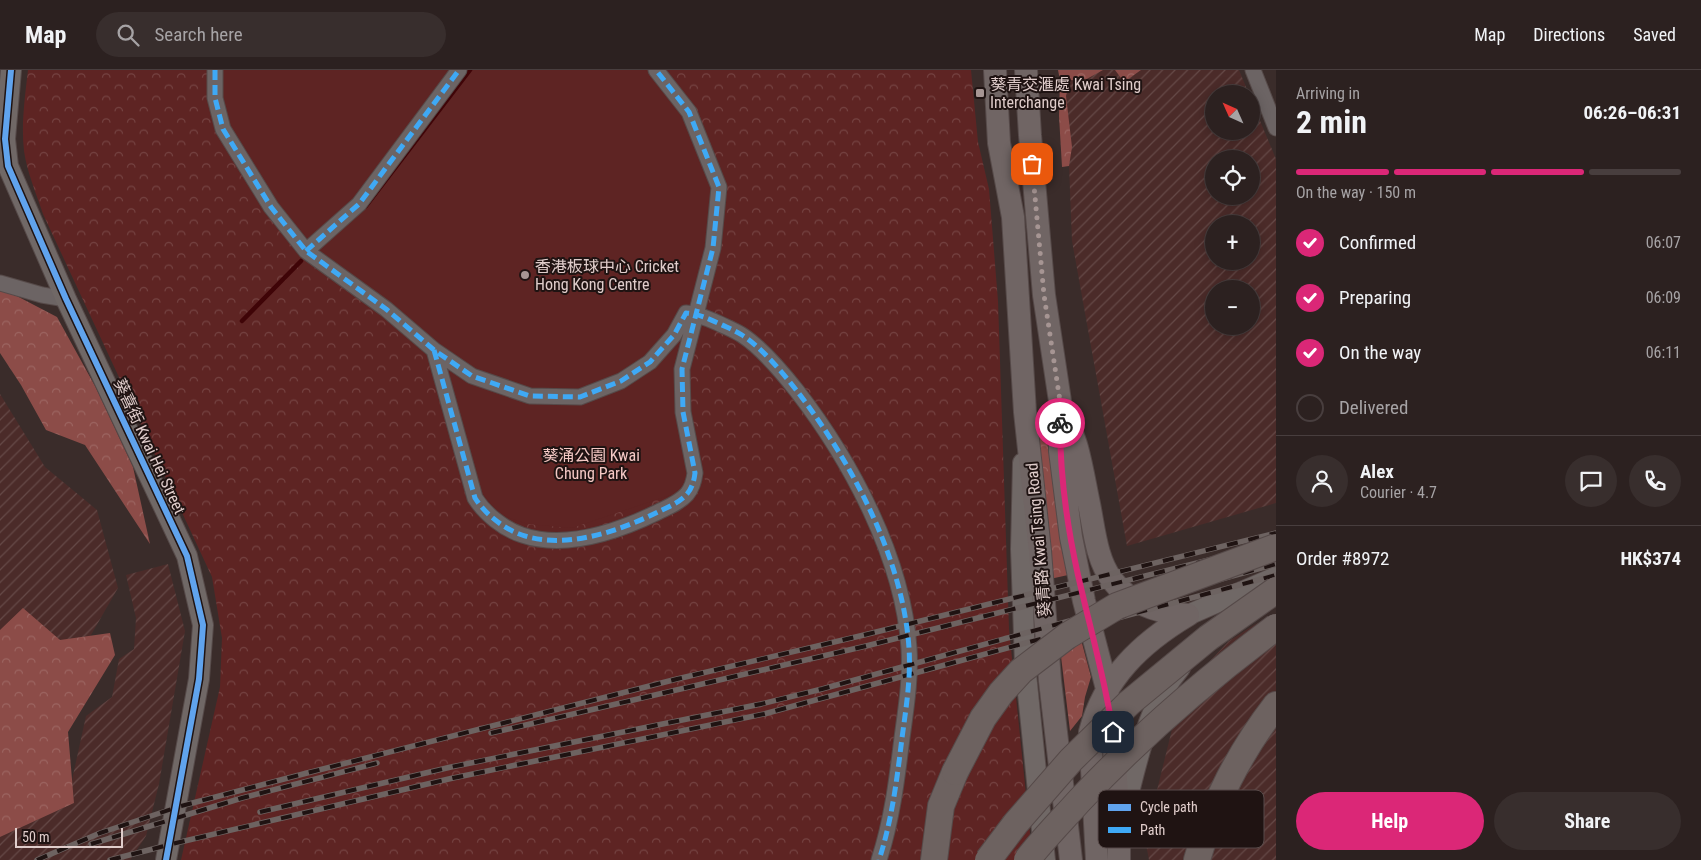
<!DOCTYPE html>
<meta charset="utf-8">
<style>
:root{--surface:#2c2120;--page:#382e2d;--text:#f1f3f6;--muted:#a6a3a5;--line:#483e3e;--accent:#db2777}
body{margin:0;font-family:"Roboto Condensed","Noto Sans TC",sans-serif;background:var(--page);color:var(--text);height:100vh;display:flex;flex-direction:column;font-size:19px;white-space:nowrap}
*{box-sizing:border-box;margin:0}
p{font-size:16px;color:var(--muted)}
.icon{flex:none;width:28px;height:28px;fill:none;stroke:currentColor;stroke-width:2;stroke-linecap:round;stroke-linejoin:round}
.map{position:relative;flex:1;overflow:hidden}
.panel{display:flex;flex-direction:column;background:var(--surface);width:425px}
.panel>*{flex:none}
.needle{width:32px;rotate:315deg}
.fabs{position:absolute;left:1205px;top:15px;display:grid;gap:10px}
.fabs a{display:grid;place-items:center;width:55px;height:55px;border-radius:50%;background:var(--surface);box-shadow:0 2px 12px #0003,0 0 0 1px var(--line);font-size:25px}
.scale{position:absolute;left:15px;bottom:12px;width:108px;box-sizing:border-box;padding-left:5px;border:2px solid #e0cdcb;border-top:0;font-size:14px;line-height:18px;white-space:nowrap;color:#e0cdcb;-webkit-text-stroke:4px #1f1312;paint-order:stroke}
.pin{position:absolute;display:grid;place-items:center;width:42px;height:42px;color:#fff;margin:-21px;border-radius:10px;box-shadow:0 2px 8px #0006}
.courier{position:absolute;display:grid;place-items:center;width:50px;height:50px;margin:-25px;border:4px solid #db2777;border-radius:50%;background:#fff;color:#222;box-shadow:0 1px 6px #0007}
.headline em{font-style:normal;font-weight:700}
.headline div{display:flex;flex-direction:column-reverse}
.headline{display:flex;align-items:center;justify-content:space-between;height:85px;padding:0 20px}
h1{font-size:32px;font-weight:700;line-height:38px}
.bar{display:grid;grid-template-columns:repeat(4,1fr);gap:8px 5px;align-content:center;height:60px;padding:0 20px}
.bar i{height:6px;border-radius:4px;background:var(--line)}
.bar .selected{background:var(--accent)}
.bar p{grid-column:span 4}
.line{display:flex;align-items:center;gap:12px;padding:0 20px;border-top:1px solid var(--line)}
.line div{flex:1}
.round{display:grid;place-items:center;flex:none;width:52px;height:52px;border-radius:26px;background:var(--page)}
ol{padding:0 20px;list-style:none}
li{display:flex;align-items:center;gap:15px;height:55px}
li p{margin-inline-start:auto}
li .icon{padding:5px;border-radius:50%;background:var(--accent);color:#fff;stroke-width:4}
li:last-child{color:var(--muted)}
li i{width:28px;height:28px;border:2px solid var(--line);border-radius:50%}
.button{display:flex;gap:10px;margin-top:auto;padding:10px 20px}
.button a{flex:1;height:58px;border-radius:30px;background:var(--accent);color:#fff;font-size:20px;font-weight:700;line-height:58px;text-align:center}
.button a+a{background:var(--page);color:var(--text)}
header{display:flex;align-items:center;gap:30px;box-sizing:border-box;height:70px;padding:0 25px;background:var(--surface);border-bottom:1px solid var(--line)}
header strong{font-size:24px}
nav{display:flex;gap:28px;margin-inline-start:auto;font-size:18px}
.search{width:350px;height:45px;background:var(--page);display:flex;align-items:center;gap:12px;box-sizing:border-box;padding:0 18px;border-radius:28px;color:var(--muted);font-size:19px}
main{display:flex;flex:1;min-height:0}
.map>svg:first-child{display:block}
.industrial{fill:url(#industrial-furrows);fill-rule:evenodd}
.forest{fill:url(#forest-crowns)}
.park{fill:url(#park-crowns)}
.pitch{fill:#5e2423}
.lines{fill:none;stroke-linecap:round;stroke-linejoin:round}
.stream{stroke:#3f0407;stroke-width:4.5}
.street-casing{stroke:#564a49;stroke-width:17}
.secondary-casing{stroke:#564a49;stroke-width:22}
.primary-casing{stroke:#564a49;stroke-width:24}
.highway-casing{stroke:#564a49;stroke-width:28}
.street{stroke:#6c6464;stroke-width:15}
.secondary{stroke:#706866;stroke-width:20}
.primary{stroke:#706564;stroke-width:22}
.highway{stroke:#6d6260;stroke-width:26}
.rail-casing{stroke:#6d6361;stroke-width:5.5}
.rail{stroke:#1f1312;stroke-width:4;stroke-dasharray:11;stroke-linecap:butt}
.highway-bridge-casing{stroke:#564a49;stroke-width:28;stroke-linecap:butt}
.highway-bridge{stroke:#6d6260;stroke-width:26}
.quiet{stroke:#3fa9f5;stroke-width:5;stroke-dasharray:10 5;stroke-linecap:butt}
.cycleway-casing{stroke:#1f1312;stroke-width:9}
.cycleway{stroke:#60a3ed;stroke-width:6}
.done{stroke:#a69593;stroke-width:5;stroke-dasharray:0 9}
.route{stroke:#db2777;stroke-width:6}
.poi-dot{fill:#a69593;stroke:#1f1312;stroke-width:2}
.labels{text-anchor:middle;stroke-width:4;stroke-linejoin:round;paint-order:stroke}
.poi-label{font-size:16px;fill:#e0cdcb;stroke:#1f1312;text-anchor:start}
.street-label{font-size:16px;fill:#e0cdcb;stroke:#1f1312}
.park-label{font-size:16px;fill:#f4c8c4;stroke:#1f1312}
.key{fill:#1f1312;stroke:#594b4a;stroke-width:1}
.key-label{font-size:14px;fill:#e0cdcb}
</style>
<header>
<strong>Map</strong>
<div class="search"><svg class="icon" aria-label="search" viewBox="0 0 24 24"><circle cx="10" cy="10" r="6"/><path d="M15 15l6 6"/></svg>Search here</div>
<nav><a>Map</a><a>Directions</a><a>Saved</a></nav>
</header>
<main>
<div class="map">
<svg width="1276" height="790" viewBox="0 0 1276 790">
<defs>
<pattern id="industrial-furrows" width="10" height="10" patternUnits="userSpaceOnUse" patternTransform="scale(1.25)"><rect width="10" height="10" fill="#4b2b29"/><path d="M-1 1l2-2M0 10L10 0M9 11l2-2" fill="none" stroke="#654947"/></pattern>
<pattern id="forest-crowns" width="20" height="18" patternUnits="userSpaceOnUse" patternTransform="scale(1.25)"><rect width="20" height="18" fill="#8c4c48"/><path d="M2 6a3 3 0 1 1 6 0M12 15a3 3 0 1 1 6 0" fill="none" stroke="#9c6561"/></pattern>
<pattern id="park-crowns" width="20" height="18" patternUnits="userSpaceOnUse" patternTransform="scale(1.25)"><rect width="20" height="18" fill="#5e2423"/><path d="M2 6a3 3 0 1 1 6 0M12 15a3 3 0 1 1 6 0" fill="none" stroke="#754342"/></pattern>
</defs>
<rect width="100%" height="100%" fill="#3a2c2a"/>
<!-- industrial -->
<path class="industrial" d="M1061 0H1239L1249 24H1214V61H1251V29L1276 89V433L1127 476 1072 171 1069 96 1063 41ZM1214 89H1251V126H1214ZM1214 154H1251V191H1214ZM1214 219H1251V256H1214Z
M0 324 45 397 97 440 118 518 76 591 0 642Z
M168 494 185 561 159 714 146 766 130 790H0V767L74 733 72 710 86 646 112 627 119 589 134 579 136 548 126 505Z
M1276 544V790H1149L1145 769 1175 647 1193 609 1229 571 1254 555Z"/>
<!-- forest -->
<path class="forest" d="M1058 0H1103L1083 11 1070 10 1066 26 1072 77 1069 96 1062 97 1059 46 1060 10Z
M1115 0H1141L1124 12Z
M0 221 13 224 57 247 95 316 133 397 150 474 85 375 46 360 21 315 0 283Z
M1046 364 1068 505 1050 509 1039 365Z
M23 538 60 570 110 563 115 585 68 662 74 733 0 767V560Z
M1079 562 1091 607 1085 627 1082 646 1070 661 1060 578Z"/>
<!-- park -->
<path class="park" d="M28 0H971L978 72 989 119 998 231 1009 559 1032 783V790H181L220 617 222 568 212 507 43 144C36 123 27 102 24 81 21 55 25 26 28 0Z"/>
<!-- pitch -->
<path class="pitch" d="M220 0H645L650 3 684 45 713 117 707 177 684 300 694 379 706 413 572 458 527 454 499 444 475 414 440 277 311 177 272 131 227 52 219 17Z"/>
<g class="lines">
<!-- stream -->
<path class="stream" d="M366 136 470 0
M242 251 301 191"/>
<defs>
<path id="street" d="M215 0V28L223 59 271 137 306 181 386 239 434 280 472 306 530 326 580 327 621 311 650 292 674 265 686 243C698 244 707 248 718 253 726 257 734 260 742 265 762 278 782 302 797 321 851 391 903 488 909 578 911 608 906 638 902 668 897 709 892 750 879 790
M1253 0 1276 58
M306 181 359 134 459 0
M0 213 42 225 66 229
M434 280 475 428C485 444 504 459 522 465 566 480 619 461 658 442 668 437 679 433 687 424 692 418 694 411 695 403L683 342 682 299 713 178 719 117 689 42 656 0"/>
<path id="secondary" d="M11 0 5 69 8 96 66 229 187 486 203 555 199 609 166 790
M1023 393 1021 479 1025 594 1045 790
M1188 545 1276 507
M1121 752C1136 701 1144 639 1180 598"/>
<path id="primary" d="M995 0 999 73 1013 147 1025 342 1040 481 1050 611 1071 790
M1026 0 1030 65 1044 225 1060 331V381L1071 467 1084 531 1107 619 1113 663 1119 759V790
M1065 346C1069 356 1074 367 1077 378 1082 396 1085 415 1089 434 1094 458 1096 489 1112 510 1130 534 1160 543 1188 545
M1097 790 1090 662C1104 608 1141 573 1188 545"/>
<path id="highway" d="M934 790 941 736 955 702
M1197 790C1212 735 1241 680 1276 635"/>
</defs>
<!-- street casing -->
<use href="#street" class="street-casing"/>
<!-- secondary casing -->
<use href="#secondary" class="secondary-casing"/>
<!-- primary casing -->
<use href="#primary" class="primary-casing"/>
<!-- highway casing -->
<use href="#highway" class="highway-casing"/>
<!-- street -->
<use href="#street" class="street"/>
<!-- secondary -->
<use href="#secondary" class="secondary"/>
<!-- primary -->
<use href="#primary" class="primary"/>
<!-- highway -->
<use href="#highway" class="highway"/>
<defs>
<path id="rail" d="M491 663 866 576 1276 473
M260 742 451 697 761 634 822 619 1276 494
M91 774 242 728 377 693
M37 790 100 763 181 736 307 703 677 609 864 565 1276 463
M110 790 176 773 453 708 764 644 1276 505"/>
</defs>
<!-- rail casing -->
<use href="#rail" class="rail-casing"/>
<!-- rail -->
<use href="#rail" class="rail"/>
<defs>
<path id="highway-bridge" d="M955 702 983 648 1001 623 1021 601 1067 566 1117 536 1276 477
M988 790 1016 753 1071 690 1129 633 1208 568 1276 520
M1027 790C1043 769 1062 750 1080 730 1141 665 1205 610 1276 557"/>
</defs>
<!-- highway-bridge casing -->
<use href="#highway-bridge" class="highway-bridge-casing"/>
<!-- highway-bridge -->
<use href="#highway-bridge" class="highway-bridge"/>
<!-- quiet -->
<path class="quiet" d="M215 0V28L223 59 271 137 306 181 386 239 434 280 472 306 530 326 580 327 621 311 650 292 674 265 686 243C698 244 707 248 718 253 726 257 734 260 742 265 762 278 782 302 797 321 851 391 903 488 909 578 911 608 906 638 902 668 897 709 892 750 879 790
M306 181 359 134 459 0
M434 280 475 428C485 444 504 459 522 465 566 480 619 461 658 442 668 437 679 433 687 424 692 418 694 411 695 403L683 342 682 299 713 178 719 117 689 42 656 0"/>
<defs>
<path id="cycleway" d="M11 0 5 69 8 96 66 229 187 486 203 555 199 609 166 790"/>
</defs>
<!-- cycleway casing -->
<use href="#cycleway" class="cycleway-casing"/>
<!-- cycleway -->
<use href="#cycleway" class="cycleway"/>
</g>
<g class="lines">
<!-- done -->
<path class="done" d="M1032 94 1044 225 1060 331V353"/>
<!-- route -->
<path class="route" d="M1060 353C1060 404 1067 456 1078 505 1090 558 1105 609 1113 662"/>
</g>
<!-- markers -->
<g class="poi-dot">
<rect x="975" y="18" width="10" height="10" rx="2.5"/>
<circle cx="525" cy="205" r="5"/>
</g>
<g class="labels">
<!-- poi labels -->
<g class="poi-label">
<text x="990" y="20">葵青交滙處 Kwai Tsing<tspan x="990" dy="18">Interchange</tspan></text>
<text x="535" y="202">香港板球中心 Cricket<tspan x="535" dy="18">Hong Kong Centre</tspan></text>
</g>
<!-- street labels -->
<g class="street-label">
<text transform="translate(150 376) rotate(65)" y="6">葵喜街 Kwai Hei Street</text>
<text transform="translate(1038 470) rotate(-95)" y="6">葵青路 Kwai Tsing Road</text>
</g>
<!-- park labels -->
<g class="park-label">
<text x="591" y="391">葵涌公園 Kwai<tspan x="591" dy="18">Chung Park</tspan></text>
</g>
</g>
<!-- legend -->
<rect x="1098" y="720" width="166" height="58" rx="8" class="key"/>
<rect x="1108" y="734" width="23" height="7" fill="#60a3ed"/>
<rect x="1108" y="757" width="23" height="6" fill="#3fa9f5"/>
<g class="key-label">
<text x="1140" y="742">Cycle path</text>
<text x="1140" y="765">Path</text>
</g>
</svg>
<div class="fabs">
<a><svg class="needle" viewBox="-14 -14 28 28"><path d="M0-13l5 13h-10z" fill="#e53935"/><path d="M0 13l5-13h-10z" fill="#a6a3a5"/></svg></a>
<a><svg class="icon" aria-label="locate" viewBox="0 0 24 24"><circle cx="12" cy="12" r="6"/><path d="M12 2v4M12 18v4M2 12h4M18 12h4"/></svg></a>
<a>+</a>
<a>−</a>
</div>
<div class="scale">50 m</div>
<div class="pin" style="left:1032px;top:94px;background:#ea580c"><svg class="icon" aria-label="bag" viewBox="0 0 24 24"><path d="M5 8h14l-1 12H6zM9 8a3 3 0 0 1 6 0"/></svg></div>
<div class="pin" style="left:1113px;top:662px;background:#1f2937"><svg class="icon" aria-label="home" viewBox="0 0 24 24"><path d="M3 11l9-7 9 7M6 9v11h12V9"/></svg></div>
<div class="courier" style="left:1060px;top:353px"><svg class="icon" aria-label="bike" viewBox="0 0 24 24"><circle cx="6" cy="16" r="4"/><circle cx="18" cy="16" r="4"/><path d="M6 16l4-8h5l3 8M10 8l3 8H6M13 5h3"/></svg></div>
</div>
<section class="panel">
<div class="headline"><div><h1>2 min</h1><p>Arriving in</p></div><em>06:26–06:31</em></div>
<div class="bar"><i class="selected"></i><i class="selected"></i><i class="selected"></i><i></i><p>On the way · 150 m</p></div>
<ol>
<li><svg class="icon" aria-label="check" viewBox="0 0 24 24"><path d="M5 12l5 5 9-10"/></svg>Confirmed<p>06:07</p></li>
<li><svg class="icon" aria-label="check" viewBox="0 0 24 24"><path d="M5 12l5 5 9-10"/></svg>Preparing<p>06:09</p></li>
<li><svg class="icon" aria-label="check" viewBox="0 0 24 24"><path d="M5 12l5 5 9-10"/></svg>On the way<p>06:11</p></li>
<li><i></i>Delivered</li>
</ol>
<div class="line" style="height:90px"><a class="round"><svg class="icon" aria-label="person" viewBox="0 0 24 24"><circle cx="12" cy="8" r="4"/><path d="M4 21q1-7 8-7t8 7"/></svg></a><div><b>Alex</b><p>Courier · 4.7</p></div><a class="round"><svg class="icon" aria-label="chat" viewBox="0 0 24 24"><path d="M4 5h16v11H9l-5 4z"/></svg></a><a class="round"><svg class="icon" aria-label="phone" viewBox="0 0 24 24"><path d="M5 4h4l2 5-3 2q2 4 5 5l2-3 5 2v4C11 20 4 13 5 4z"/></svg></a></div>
<div class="line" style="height:65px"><div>Order #8972</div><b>HK$374</b></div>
<div class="button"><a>Help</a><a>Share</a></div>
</section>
</main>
